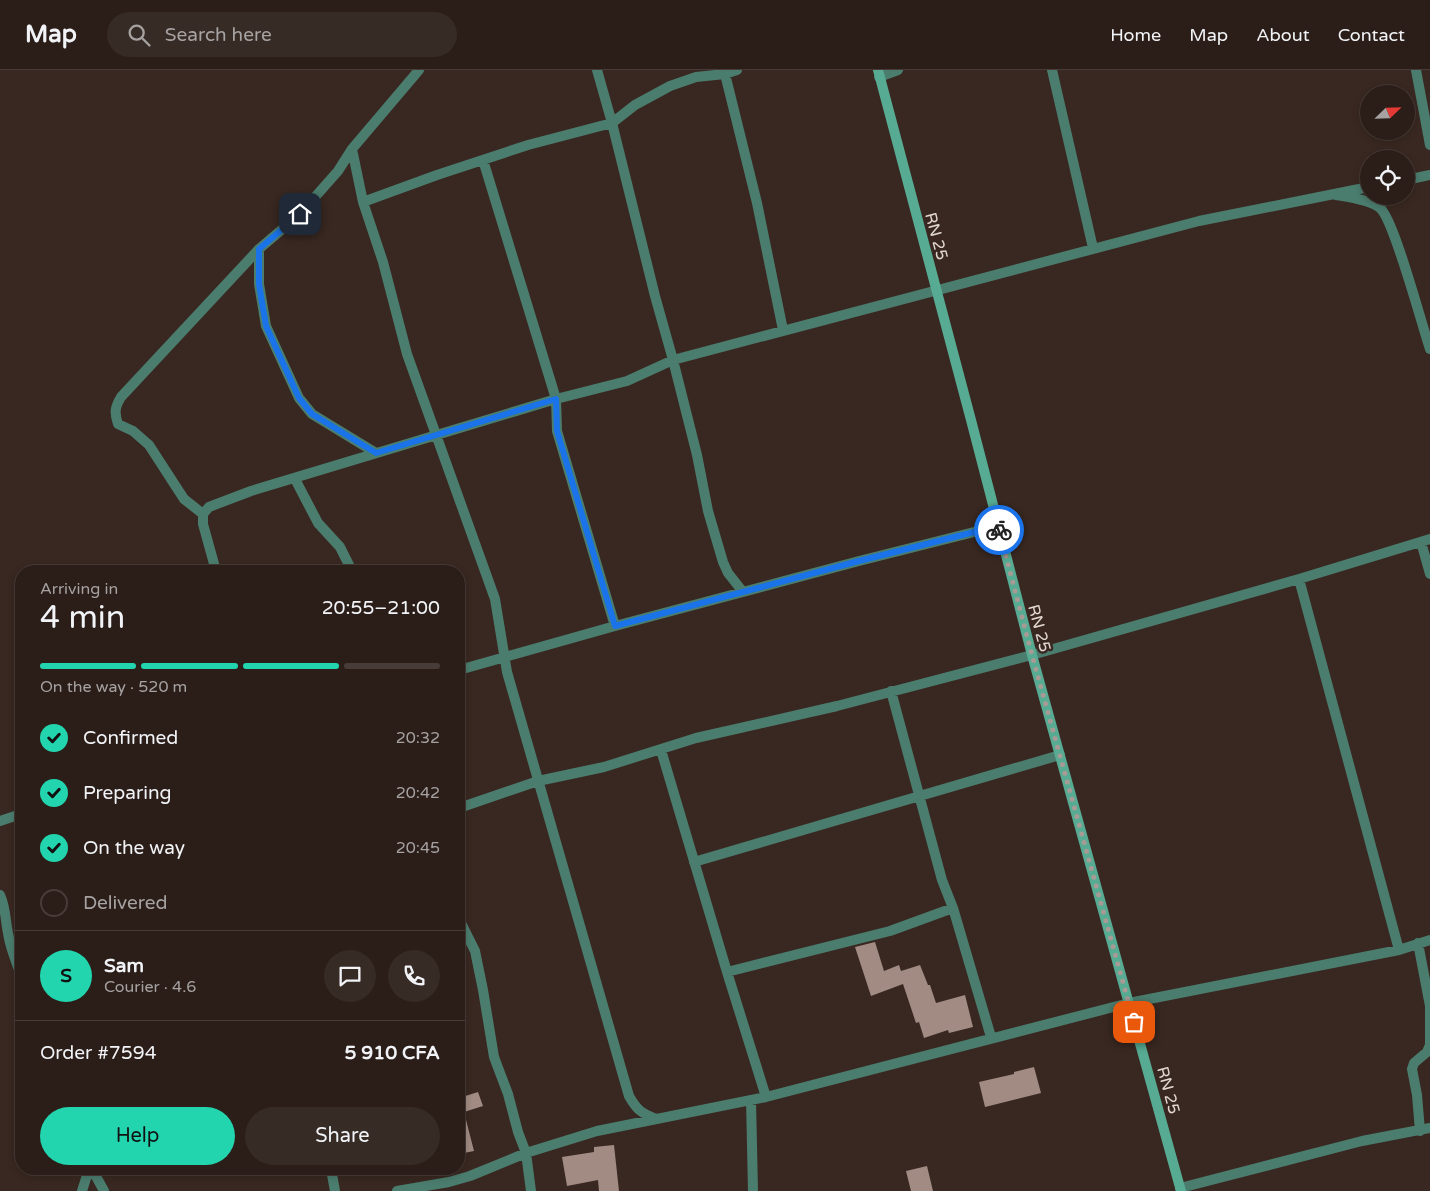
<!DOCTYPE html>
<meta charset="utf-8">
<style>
:root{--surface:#2b1e19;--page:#372b26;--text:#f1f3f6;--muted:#a6a2a2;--line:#473c38;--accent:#23d5af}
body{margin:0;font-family:"Varela Round",sans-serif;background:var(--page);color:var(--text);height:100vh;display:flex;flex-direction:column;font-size:19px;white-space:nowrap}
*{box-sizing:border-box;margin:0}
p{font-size:16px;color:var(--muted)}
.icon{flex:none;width:28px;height:28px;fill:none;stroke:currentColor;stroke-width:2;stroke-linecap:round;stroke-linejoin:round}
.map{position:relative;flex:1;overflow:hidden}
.drawer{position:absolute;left:15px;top:495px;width:450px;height:610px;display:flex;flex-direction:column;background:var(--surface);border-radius:20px;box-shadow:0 2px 8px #0003,0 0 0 1px var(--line)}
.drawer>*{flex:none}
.needle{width:32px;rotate:67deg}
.buttons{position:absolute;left:1360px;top:15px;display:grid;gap:10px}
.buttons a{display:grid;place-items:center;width:55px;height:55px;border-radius:50%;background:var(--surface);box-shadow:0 2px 8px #0003,0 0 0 1px var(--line);font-size:25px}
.pin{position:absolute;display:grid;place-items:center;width:42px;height:42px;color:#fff;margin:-21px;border-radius:10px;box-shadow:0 2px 8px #0006}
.courier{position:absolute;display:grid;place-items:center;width:50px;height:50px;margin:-25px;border:4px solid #1a73e8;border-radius:50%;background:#fff;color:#222;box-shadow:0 1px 6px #0007}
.headline em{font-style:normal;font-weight:600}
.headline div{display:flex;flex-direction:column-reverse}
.headline{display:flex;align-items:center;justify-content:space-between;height:85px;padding:0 25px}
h1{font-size:32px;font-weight:600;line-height:38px}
.bar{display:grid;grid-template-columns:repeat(4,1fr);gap:8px 5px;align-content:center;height:60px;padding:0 25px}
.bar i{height:6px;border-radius:4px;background:var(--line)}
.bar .selected{background:var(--accent)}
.bar p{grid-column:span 4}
.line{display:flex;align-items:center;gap:12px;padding:0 25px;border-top:1px solid var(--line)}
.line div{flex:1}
.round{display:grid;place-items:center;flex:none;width:52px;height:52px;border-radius:26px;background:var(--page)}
ol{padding:0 25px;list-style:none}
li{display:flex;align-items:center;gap:15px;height:55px}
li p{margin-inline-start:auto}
li .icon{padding:5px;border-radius:50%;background:var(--accent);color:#111;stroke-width:4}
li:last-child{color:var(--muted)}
li i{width:28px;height:28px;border:2px solid var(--line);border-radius:50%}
.button{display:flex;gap:10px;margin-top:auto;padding:10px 25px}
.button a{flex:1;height:58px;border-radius:30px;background:var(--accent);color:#111;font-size:20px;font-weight:600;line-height:58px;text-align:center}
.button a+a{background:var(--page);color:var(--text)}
header{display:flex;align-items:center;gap:30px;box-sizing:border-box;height:70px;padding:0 25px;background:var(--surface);border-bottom:1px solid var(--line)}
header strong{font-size:24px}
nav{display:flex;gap:28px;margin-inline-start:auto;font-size:18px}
.search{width:350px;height:45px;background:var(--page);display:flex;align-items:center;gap:12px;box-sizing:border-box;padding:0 18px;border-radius:28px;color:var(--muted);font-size:19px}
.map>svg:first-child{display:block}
.building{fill:#a18b83}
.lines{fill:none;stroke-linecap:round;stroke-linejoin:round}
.minor{stroke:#4b7d6e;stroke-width:10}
.secondary{stroke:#57ab93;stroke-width:10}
.done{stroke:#a89a95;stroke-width:5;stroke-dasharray:0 9}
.route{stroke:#1a73e8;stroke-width:6}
.labels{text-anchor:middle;stroke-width:5;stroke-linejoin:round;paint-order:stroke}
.street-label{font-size:16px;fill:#e4d8d3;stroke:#392821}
</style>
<header>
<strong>Map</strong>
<div class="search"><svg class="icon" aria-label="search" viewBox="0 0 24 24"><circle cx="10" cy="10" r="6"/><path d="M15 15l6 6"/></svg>Search here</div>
<nav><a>Home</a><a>Map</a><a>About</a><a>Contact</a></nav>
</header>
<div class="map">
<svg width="1430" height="1121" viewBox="0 0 1430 1121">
<rect width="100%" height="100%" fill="#392821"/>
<!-- building -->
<path class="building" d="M875 872 884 901 899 895 901 901 920 895 928 915H930L936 933 965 925 973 957 949 963 948 960 924 968 919 952 916 953 903 914 871 926 855 877Z
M1034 997 1041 1023 985 1037 979 1012 1014 1004V1002Z
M478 1022 483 1036 464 1042 474 1081 459 1084V1028Z
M614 1075 619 1121H599L598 1110 567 1116 562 1087 594 1082V1077Z
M927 1096 933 1121H911L906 1101Z"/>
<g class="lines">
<!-- minor -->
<path class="minor" d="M597 0 612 53 655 226 673 290 697 385 708 441 723 492 728 503 743 522
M1052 0 1093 178
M1416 0 1430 75
M725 4 757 133 783 260
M879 7 898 0
M352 79 363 132 383 192 407 284 495 529 507 602 629 1026C637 1040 641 1043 656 1049
M483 90 556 329 557 361 615 556
M1406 110 1430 105
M1336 125C1348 127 1371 130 1380 138 1394 149 1422 256 1430 279
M363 132 437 105 528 75 612 53 635 35 670 16 696 7 725 4 737 0
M259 179V214L266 256 299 328 312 344 376 383
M295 409 318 453 340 477 352 501
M203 444 184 429 149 375 133 361 118 354C114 342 115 337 121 327L259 179 300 144 338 101 352 79 419 0
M1421 472 1430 504
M216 501 203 454V444L209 437 251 421 556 329 627 311 673 290 1199 151 1369 117
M1299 509 1399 880
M459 600 615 556 859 491 998 456
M891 621 942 810 953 838 991 967
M661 680 727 902 766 1027
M459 738 538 711 604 697 696 668 837 636 1032 585 1299 509 1430 469
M0 751 21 744
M694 792 1060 685
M0 825C6 838 5 849 8 863 10 878 16 891 21 905
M459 849 475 881 483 920 494 987 508 1024 518 1062 526 1083 531 1121
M1418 873 1430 936V975L1427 982 1414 993 1412 999 1417 1025 1420 1061
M727 902 890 861 953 838
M751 1030 753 1121
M92 1099 104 1121
M331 1099 335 1121
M1180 1118 1362 1071 1430 1058
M82 1121 89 1099
M397 1121 449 1112 470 1106 526 1083 597 1061 766 1027 1129 933 1399 880 1430 870"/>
<!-- secondary -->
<path class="secondary" d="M878 0 971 350 1032 585 1181 1121"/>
</g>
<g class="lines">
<!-- done -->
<path class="done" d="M999 460 1032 585 1134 952"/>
<!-- route -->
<path class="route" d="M300 144 259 179V214L266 256 299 328 312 344 376 383 556 329 557 361 615 556 859 491 998 456 999 460"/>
</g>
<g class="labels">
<!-- street labels -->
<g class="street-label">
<text transform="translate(937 166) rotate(75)" y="6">RN 25</text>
<text transform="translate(1040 558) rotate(75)" y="6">RN 25</text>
<text transform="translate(1169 1020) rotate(75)" y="6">RN 25</text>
</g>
</g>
</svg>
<div class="buttons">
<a><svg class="needle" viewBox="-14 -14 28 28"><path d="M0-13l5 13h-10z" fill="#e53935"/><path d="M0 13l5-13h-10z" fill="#a6a2a2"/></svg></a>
<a><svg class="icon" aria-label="locate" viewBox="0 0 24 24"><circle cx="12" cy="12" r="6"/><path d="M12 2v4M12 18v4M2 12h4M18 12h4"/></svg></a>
</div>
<div class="pin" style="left:1134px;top:952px;background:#ea580c"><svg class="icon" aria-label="bag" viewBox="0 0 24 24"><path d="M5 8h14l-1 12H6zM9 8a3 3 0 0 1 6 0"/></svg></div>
<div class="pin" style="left:300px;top:144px;background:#1f2937"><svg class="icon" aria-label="home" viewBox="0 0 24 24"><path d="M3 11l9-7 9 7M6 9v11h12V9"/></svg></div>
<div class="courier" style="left:999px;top:460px"><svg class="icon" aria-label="bike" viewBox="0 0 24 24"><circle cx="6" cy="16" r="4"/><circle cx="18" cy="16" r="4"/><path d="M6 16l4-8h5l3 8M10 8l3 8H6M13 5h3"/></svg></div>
<section class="drawer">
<div class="headline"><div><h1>4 min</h1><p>Arriving in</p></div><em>20:55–21:00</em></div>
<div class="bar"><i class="selected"></i><i class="selected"></i><i class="selected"></i><i></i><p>On the way · 520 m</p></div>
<ol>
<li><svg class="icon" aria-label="check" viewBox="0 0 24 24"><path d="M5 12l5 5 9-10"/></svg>Confirmed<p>20:32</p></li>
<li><svg class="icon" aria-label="check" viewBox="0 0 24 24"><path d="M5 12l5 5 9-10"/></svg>Preparing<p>20:42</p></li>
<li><svg class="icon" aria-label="check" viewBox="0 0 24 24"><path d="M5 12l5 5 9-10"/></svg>On the way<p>20:45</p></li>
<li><i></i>Delivered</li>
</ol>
<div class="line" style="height:90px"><b class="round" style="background:var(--accent);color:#111">S</b><div><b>Sam</b><p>Courier · 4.6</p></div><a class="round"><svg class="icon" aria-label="chat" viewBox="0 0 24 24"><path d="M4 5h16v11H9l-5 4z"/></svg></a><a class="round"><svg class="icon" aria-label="phone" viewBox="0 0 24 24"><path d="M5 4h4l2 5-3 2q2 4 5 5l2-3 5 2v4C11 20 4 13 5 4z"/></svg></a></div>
<div class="line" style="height:65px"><div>Order #7594</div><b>5 910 CFA</b></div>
<div class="button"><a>Help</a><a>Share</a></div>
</section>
</div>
